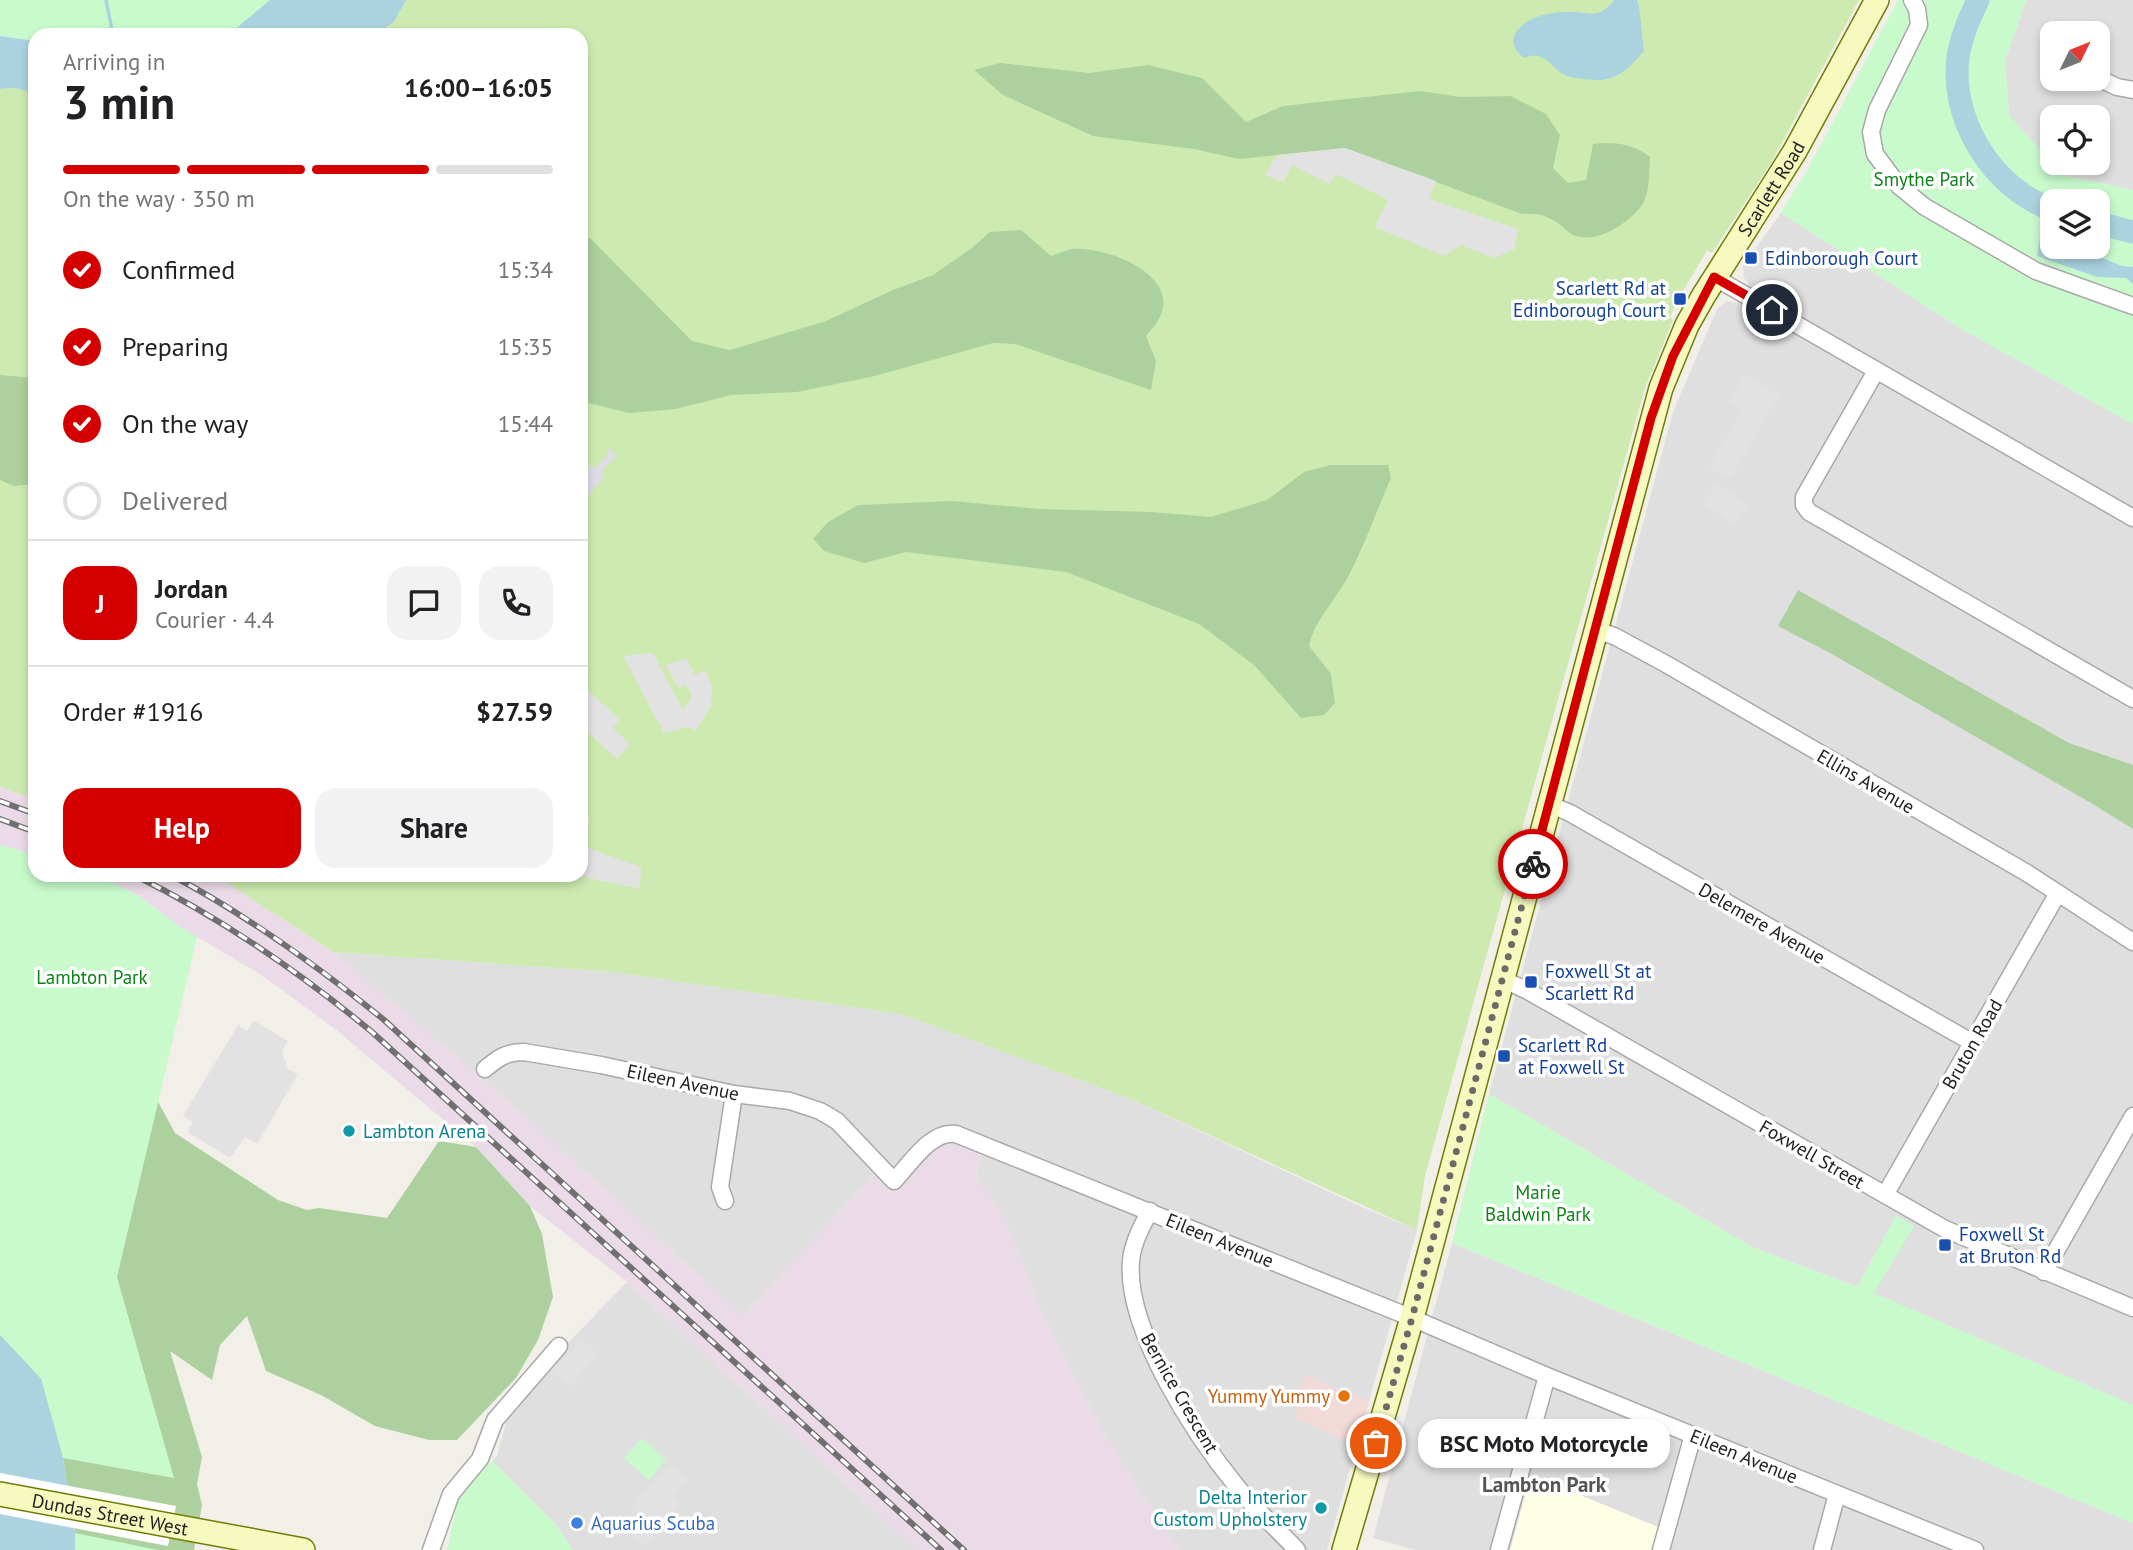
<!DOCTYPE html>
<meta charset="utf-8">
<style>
:root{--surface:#fff;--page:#f2f2f2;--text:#202124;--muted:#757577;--line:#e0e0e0;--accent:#d40000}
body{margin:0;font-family:"PT Sans",sans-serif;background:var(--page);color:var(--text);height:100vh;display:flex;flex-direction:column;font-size:26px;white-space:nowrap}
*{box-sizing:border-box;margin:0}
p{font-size:23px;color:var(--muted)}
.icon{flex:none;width:38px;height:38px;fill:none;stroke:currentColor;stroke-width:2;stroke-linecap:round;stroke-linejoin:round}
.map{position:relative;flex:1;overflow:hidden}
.drawer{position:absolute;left:28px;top:28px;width:560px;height:854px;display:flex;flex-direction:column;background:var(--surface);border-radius:21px;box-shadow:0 4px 10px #0003}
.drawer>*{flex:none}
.needle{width:46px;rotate:47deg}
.fabs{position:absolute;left:2040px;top:21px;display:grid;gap:14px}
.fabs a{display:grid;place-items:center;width:70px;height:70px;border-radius:14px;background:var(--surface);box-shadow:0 4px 10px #0003;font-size:35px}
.pin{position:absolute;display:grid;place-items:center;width:60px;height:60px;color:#fff;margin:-30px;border:4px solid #fff;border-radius:50%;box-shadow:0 2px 7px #0007}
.courier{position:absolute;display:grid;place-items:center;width:70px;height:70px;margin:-35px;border:5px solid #d40000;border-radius:50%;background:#fff;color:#222;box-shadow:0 2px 9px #0007}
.bubble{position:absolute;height:49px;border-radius:21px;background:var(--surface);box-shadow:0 4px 10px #0003;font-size:23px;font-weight:600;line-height:49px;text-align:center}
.summary em{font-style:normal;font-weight:600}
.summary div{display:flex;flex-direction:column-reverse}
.summary{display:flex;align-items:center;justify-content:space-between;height:119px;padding:0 35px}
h1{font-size:46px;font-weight:600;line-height:52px}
.bar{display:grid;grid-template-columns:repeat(4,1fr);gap:10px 7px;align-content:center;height:84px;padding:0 35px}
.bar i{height:9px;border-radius:5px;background:var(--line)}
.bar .active{background:var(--accent)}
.bar p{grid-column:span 4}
.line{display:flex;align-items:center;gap:18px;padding:0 35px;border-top:2px solid var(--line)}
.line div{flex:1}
.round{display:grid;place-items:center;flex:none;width:74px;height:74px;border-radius:21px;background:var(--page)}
ol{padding:0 35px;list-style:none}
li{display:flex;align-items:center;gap:21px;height:77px}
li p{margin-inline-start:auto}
li .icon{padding:7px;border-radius:50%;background:var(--accent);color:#fff;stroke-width:4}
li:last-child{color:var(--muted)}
li i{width:38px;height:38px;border:4px solid var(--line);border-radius:50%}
.primary-button{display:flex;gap:14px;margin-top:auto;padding:14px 35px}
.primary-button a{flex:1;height:80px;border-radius:21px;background:var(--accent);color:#fff;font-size:28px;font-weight:600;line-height:80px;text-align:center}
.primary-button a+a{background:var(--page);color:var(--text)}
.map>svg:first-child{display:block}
.residential{fill:#e0dfdf;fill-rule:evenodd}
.commercial{fill:#f2dad9}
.industrial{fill:#ebdbe8}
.education{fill:#ffffe5}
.grass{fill:#cdebb0}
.forest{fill:#add19e}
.park{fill:#c8facc;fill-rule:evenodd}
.parking{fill:#e2e2e2}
.plaza{fill:#dddde8}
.water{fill:#aad3df}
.pier{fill:#fff}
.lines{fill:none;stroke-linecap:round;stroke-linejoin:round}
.stream{stroke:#aad3df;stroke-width:3.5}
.river{stroke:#aad3df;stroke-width:23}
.minor-casing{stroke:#a9a9a9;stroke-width:19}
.secondary-casing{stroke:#707d05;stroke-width:26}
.minor{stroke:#fff;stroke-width:16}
.secondary{stroke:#f7fabf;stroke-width:23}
.rail-casing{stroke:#707070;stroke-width:6}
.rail{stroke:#fff;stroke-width:3.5;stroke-dasharray:10;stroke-linecap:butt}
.done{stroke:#6b6a68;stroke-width:7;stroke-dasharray:0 12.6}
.route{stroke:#d40000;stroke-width:9}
.transit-dot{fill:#1a4fb4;stroke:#fff;stroke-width:2.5}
.culture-dot{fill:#0f9aa8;stroke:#fff;stroke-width:2.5}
.food-dot{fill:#e8710a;stroke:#fff;stroke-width:2.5}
.shop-dot{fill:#3f7fe0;stroke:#fff;stroke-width:2.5}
.labels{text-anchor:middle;stroke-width:7;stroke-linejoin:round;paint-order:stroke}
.park-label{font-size:19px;fill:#0c8416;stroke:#fff}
.street-label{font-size:19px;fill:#222;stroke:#fff}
.transit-label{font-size:19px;fill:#164399;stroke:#fff;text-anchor:start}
.culture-label{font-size:19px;fill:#0d838f;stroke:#fff;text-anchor:start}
.food-label{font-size:19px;fill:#c56008;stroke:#fff;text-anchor:end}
.shop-label{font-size:19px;fill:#366cbe;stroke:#fff;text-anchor:start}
.neighbourhood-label{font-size:21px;font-weight:bold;fill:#555;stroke:#fff}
</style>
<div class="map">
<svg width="2133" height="1550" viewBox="0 0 2133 1550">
<rect width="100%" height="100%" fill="#f2efe9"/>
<!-- residential -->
<path class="residential" d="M2026 0H2133V190L2064 175 2009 116 2005 61ZM2053 33H2098V79H2053ZM2053 117H2098V163H2053Z
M1781 213 1960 328 2133 424V1405L1858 1287 1752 1247 1489 1094 1673 412 1717 309 1727 301 1737 303 1748 283 1744 278 1743 266Z
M333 952 613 972 901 1014 1131 1099 1355 1204 1417 1230 1327 1550H1181L1171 1539 1105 1436 1041 1310 1004 1217 976 1178 981 1154 942 1145 897 1192 874 1175 743 1316 492 1087Z
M1452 1243 2133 1523V1550H1416L1373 1538Z
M627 1282 917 1550H573L557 1526 492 1461 497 1456 507 1419 568 1343Z"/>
<!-- commercial -->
<path class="commercial" d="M1305 1375 1369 1401 1357 1446 1294 1418Z"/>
<!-- industrial -->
<path class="industrial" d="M0 787 35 799V855L0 845Z
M97 875H215L333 952 492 1087 743 1316 874 1175 897 1192 942 1144 957 1146 981 1153 976 1178 1004 1217 1041 1310 1105 1436 1171 1539 1181 1550H917L627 1282 530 1206 476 1147 335 1029 263 976 177 925 139 896Z"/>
<!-- education -->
<path class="education" d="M1531 1475 1658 1527 1651 1550H1510Z"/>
<!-- grass -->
<path class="grass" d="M406 0H1859L1771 163 1712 253 1707 250 1682 293 1680 292 1675 300 1677 302 1670 317 1673 320 1645 388 1425 1176 1417 1230 1131 1099 901 1014 613 972 333 952 215 875H581V35H376L394 22Z
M15 88 35 93V799L0 787V89Z"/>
<!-- forest -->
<path class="forest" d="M1000 63 1089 73 1148 65 1202 78 1246 122 1283 106 1420 91 1460 97 1510 96 1546 114 1560 135 1553 168 1568 183 1586 180 1593 144C1614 141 1634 144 1650 157 1649 171 1650 193 1642 205 1629 223 1599 243 1576 236 1571 235 1566 230 1563 227 1549 216 1539 213 1522 214L1345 148 1239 159 1194 149 1093 136 1003 95 974 70Z
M1021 230 1051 256C1058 254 1065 250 1072 249 1100 246 1159 267 1163 298 1166 313 1155 326 1146 336L1156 361 1151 390 1015 344 993 343 875 376 797 392 731 395 676 409 629 413 588 403 581 398V237L590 238 692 341 730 350 826 321 893 290 933 275 972 248 990 232Z
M0 375 35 378V484L14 486 0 480Z
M1330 465H1388L1391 478C1377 510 1365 544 1349 575 1336 600 1315 619 1309 646L1331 674 1335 703 1324 715 1301 718 1254 665 1199 624 1066 572 906 552 864 563 824 551 813 539 828 522 858 505 952 501 1040 509 1151 512 1211 517 1267 500 1304 472Z
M1798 590 2069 743 2133 765V829L2091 803 1830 653 1778 626Z
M0 994 150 1087 175 1133 278 1200 307 1210 319 1208 387 1218 439 1141 476 1147 530 1206 542 1234 553 1297 538 1340 516 1378 457 1440H429L375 1426 321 1395 266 1371 247 1316 220 1345 212 1380 170 1351 202 1457 197 1484 202 1505 194 1550H75V1533L63 1458 41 1380 0 1335Z"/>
<!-- park -->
<path class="park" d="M0 0H270L228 35H35V41L0 36Z
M1898 0H2026L2005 61 2009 116 2064 175 2133 190V424L1960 328 1781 213 1809 167ZM2053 201H2098V247H2053Z
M0 845 35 855V875H97L139 896 177 925 197 937 117 1277 174 1478 63 1458 41 1379 0 1335Z
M1489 1094 1752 1247 1857 1287 1896 1215 1914 1226 1874 1293 2133 1405V1523L1452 1243Z
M642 1438 666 1460 649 1480 624 1458Z
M492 1461 557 1526 573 1550H447L458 1499Z
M75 1533 158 1550H75Z"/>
<!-- parking -->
<path class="parking" d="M1345 148 1436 181 1429 199 1518 229 1514 250 1494 258 1461 245 1444 256 1375 227 1388 200 1336 174 1330 184 1292 165 1283 182 1265 175 1277 155Z
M1745 375 1779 395 1730 479 1709 467 1742 410 1729 402Z
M1717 484 1748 505 1735 525 1704 504Z
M653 653 682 709 690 701 691 692 685 685 678 688 666 665 686 658 695 675 705 670 712 687 711 706 695 731 688 727 664 733 623 656Z
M581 684 620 720 613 728 630 744 617 759 581 726Z
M581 814 590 817 582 846 641 867 640 889 575 875H581Z
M254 1021 288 1041 282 1051 288 1069 298 1074 257 1144 245 1137 230 1158 187 1132 193 1122 183 1116 238 1025 247 1031Z
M581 1339 599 1354 569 1387 552 1371Z
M670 1465 688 1481 674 1496 682 1504 645 1546 629 1532 642 1518 631 1509Z"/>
<!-- plaza -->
<path class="plaza" d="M607 447 618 457 613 459 602 470 604 477 581 504V477L591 465 596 468 607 455Z"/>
<!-- water -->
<path class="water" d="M270 0H406L394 22 376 35H228Z
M1614 0H1637L1639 6 1644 51C1625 73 1613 84 1583 79 1576 78 1567 77 1561 73 1548 63 1542 50 1524 58 1517 52 1510 44 1515 34 1525 15 1556 11 1575 12 1581 12 1591 15 1597 13 1604 12 1610 5 1614 0Z
M0 36 35 41V93L15 88 0 89Z
M2040 237 2053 241V247H2075L2122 266 2133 267V284L2126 278 2097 277 2037 256Z
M0 1335 41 1379 63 1458 75 1533V1550H0Z"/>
<!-- pier -->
<path class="pier" d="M0 1473 176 1506 168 1546 0 1514Z"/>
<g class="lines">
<!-- stream -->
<path class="stream" d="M106 0 113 35"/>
<!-- river -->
<path class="river" d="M1978 0C1970 17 1963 32 1959 51 1947 116 1991 188 2053 210
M2098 223 2133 232"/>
<defs>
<path id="minor" d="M1912 0 1917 9 1919 25 1877 110 1871 132 1875 154 1899 186 1925 207 2036 271 2133 306
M2098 78 2117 87 2133 90
M1714 277 2133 518
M1876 371 1804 497V505L1809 512 2133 699
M1595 629 1616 637 1666 664 2027 873 2133 942
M1549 804 1570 813 1973 1043
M1502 979 1528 991 1945 1229 2133 1308
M485 1069C498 1058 506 1052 524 1052L601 1065 734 1094 790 1101 820 1111 837 1121 894 1181C910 1164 931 1130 956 1134L1412 1318 1547 1376 1975 1550
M1885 1195 2058 893
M725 1201 720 1187 734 1094
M1150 1211C1142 1225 1132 1244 1131 1261 1125 1329 1196 1437 1238 1488 1256 1510 1278 1530 1297 1550
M2044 1272 2133 1116
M431 1550 451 1494 480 1459 495 1420 559 1346
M1499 1550 1547 1376
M1661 1550 1693 1435
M1822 1550 1837 1494"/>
<g id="secondary">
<path id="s1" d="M0 1494 303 1550"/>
<path id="s2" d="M1344 1550 1412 1318 1661 388 1687 325 1704 295 1795 151 1877 0"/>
</g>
</defs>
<!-- minor casing -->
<use href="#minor" class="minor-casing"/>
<!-- secondary casing -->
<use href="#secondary" class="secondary-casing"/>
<!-- minor -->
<use href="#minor" class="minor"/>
<!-- secondary -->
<use href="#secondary" class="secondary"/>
<defs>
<path id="rail" d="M0 801 35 814
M0 819 35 832
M134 875C220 917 298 971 372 1032L941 1550
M171 875C247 915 316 965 383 1019L964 1550"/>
</defs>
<!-- rail casing -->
<use href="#rail" class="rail-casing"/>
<!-- rail -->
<use href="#rail" class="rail"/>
</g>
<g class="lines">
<!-- done -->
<path class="done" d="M1376 1443 1412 1318 1533 864"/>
<!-- route -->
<path class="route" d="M1533 864 1651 418 1673 356 1714 277 1772 310"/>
</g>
<!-- markers -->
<g class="transit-dot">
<rect x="1744" y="251" width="14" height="14" rx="3.5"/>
<rect x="1673" y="292" width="14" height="14" rx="3.5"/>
<rect x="1524" y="975" width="14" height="14" rx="3.5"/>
<rect x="1497" y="1049" width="14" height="14" rx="3.5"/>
<rect x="1938" y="1238" width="14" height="14" rx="3.5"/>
</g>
<g class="culture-dot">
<circle cx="349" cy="1131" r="7"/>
<circle cx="1321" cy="1508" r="7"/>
</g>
<circle class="food-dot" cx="1344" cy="1396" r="7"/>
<circle class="shop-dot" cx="577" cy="1523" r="7"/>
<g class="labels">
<!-- park labels -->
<g class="park-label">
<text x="1924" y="186">Smythe Park</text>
<text x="92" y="984">Lambton Park</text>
<text x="1538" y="1199">Marie<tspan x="1538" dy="22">Baldwin Park</tspan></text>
</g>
<!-- street labels -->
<g class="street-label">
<text dy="7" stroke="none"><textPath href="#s2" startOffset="1433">Scarlett Road</textPath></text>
<text transform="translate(1866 781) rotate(30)" y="7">Ellins Avenue</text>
<text transform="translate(1762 923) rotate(30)" y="7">Delemere Avenue</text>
<text transform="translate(1972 1044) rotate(-60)" y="7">Bruton Road</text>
<text transform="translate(683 1082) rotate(12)" y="7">Eileen Avenue</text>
<text transform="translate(1812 1154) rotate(30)" y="7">Foxwell Street</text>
<text transform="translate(1220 1240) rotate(22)" y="7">Eileen Avenue</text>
<text transform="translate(1180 1393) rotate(60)" y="7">Bernice Crescent</text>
<text transform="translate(1744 1456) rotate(22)" y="7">Eileen Avenue</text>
<text dy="7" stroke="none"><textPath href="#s1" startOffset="112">Dundas Street West</textPath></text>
</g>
<!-- transit labels -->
<g class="transit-label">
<text x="1765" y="265">Edinborough Court</text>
<text x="1666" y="295" text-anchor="end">Scarlett Rd at<tspan x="1666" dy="22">Edinborough Court</tspan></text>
<text x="1545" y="978">Foxwell St at<tspan x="1545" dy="22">Scarlett Rd</tspan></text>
<text x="1518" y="1052">Scarlett Rd<tspan x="1518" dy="22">at Foxwell St</tspan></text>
<text x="1959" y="1241">Foxwell St<tspan x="1959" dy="22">at Bruton Rd</tspan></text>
</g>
<!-- culture labels -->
<g class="culture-label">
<text x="363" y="1138">Lambton Arena</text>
<text x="1307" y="1504" text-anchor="end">Delta Interior<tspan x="1307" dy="22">Custom Upholstery</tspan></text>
</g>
<!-- food labels -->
<g class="food-label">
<text x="1330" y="1403">Yummy Yummy</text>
</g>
<!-- shop labels -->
<g class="shop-label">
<text x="591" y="1530">Aquarius Scuba</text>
</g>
<!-- neighbourhood labels -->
<g class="neighbourhood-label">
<text x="1544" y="1492">Lambton Park</text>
</g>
</g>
</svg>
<div class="fabs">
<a><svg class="needle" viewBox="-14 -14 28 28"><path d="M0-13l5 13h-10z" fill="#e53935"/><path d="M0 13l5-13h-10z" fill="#757577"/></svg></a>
<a><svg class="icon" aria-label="locate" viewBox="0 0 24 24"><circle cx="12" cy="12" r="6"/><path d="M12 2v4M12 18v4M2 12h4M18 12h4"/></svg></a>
<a><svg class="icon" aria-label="layers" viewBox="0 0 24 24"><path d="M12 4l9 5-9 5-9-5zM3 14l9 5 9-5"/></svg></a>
</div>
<div class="pin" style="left:1376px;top:1443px;background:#ea580c"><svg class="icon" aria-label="bag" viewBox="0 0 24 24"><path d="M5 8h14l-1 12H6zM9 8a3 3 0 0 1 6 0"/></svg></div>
<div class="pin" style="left:1772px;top:310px;background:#1f2937"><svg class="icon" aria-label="home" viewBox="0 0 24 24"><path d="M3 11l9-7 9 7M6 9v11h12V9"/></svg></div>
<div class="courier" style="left:1533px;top:864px"><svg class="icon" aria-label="bike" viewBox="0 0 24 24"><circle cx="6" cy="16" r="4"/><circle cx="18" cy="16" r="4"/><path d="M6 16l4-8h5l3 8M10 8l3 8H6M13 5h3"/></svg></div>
<div class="bubble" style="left:1418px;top:1419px;width:252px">BSC Moto Motorcycle</div>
<section class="drawer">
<div class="summary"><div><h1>3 min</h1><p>Arriving in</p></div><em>16:00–16:05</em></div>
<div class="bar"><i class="active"></i><i class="active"></i><i class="active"></i><i></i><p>On the way · 350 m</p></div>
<ol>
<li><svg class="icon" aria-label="check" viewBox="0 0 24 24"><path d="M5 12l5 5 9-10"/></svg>Confirmed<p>15:34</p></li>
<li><svg class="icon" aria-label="check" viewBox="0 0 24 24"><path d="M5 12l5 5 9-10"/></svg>Preparing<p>15:35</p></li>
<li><svg class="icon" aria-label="check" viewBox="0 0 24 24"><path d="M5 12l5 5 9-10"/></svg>On the way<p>15:44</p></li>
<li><i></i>Delivered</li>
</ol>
<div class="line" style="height:126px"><b class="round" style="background:var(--accent);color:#fff">J</b><div><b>Jordan</b><p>Courier · 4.4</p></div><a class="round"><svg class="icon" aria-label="chat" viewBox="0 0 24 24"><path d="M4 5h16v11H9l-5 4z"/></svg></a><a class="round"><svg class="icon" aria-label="phone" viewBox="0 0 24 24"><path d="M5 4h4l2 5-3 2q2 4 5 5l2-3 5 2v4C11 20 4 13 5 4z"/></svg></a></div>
<div class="line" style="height:91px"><div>Order #1916</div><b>$27.59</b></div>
<div class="primary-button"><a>Help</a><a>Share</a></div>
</section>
</div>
